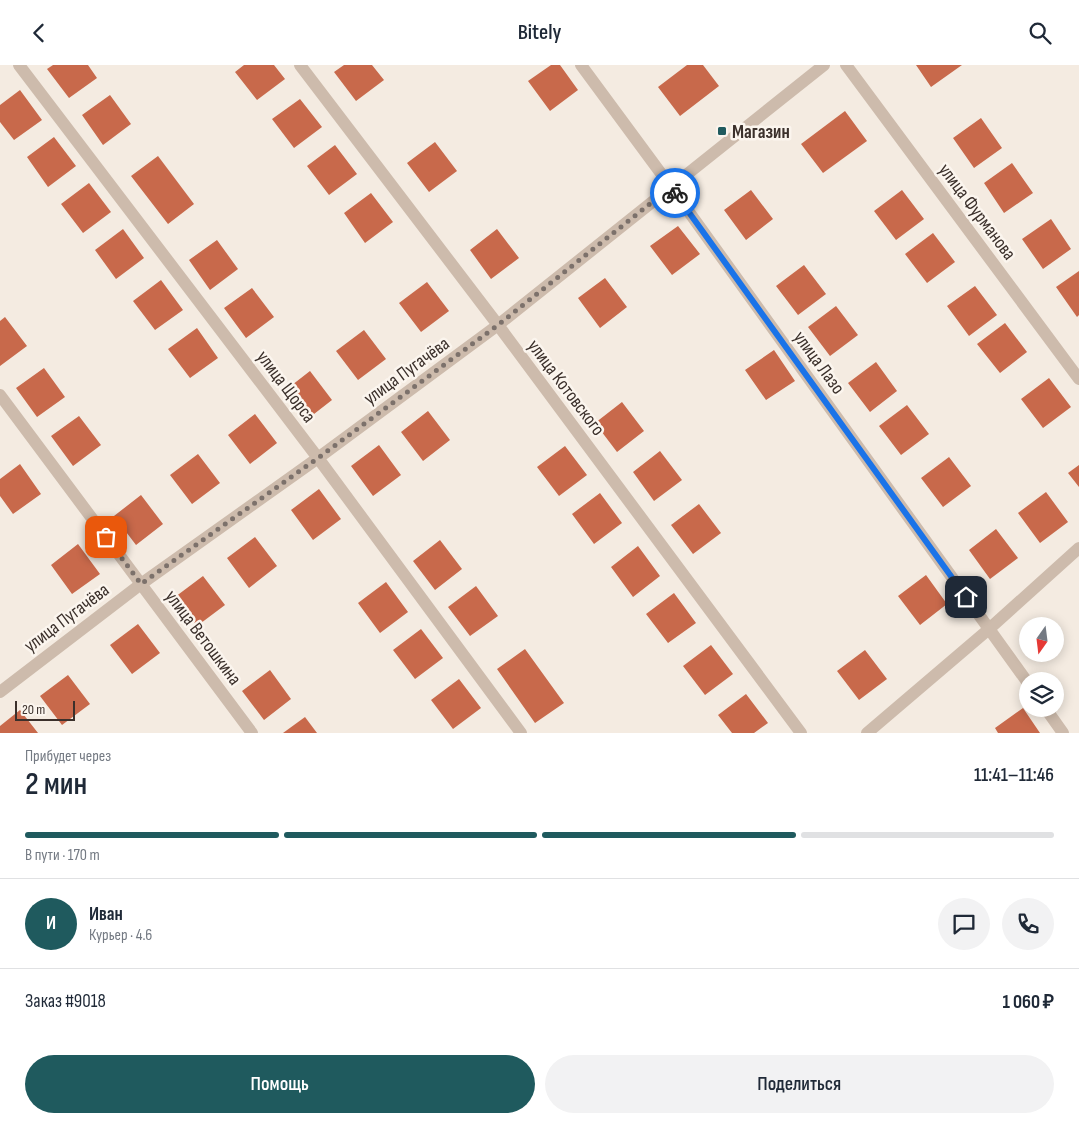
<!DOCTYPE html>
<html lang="ru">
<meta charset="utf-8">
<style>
:root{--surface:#fff;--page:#f2f2f3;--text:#1f2937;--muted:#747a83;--line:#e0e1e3;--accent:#1f5a5e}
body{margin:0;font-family:"Sofia Sans Condensed",sans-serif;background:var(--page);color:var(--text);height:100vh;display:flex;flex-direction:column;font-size:19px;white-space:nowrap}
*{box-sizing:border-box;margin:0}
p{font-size:16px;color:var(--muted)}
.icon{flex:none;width:28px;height:28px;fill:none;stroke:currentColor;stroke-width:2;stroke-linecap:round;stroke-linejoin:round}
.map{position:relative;height:668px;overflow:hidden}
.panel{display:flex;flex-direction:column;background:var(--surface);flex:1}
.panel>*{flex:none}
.needle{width:32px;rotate:194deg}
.buttons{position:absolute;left:1019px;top:552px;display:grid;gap:10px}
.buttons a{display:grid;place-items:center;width:45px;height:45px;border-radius:50%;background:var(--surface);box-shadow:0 2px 12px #0003;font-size:25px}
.scale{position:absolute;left:15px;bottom:12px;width:60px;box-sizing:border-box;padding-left:5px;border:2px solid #3b302b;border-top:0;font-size:14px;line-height:18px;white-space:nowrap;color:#3b302b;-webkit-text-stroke:4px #fbf5ee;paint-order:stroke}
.pin{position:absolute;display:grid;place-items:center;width:42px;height:42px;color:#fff;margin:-21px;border-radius:10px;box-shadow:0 2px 8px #0006}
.courier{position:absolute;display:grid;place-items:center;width:50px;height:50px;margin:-25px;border:4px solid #1a73e8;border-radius:50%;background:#fff;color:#222;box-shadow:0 1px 6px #0007}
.head em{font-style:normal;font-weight:600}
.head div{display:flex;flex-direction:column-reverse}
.head{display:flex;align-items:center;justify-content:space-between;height:85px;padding:0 25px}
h1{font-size:32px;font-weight:600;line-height:38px}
.bar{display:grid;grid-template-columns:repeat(4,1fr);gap:8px 5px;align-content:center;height:60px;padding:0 25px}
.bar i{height:6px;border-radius:4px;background:var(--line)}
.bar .current{background:var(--accent)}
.bar p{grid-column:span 4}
.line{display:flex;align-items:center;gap:12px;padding:0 25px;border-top:1px solid var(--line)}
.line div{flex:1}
.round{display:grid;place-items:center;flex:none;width:52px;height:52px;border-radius:26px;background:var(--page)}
.action{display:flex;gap:10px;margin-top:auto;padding:10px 25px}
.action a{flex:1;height:58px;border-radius:30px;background:var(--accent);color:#fff;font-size:20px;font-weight:600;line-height:58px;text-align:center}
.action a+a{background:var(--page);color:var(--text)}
header{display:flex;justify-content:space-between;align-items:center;height:65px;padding:0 25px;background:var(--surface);font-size:22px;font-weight:600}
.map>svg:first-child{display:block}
.building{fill:#c8694b}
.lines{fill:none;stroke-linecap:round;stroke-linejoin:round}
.minor{stroke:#cdbbac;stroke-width:12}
.done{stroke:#7c716b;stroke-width:5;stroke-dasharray:0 9}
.route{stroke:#1a73e8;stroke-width:6}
.poi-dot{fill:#1f5a5e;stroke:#fbf5ee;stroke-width:2}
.labels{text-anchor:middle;stroke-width:5;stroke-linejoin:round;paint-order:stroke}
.poi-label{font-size:19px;font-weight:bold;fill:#3b302b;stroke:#fbf5ee;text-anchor:start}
.street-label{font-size:19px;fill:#3b302b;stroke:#fbf5ee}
</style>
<header><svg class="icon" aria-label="back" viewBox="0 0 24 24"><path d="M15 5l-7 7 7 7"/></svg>Bitely<svg class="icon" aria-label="search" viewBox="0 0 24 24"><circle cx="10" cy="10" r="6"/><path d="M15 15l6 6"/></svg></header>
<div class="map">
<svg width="1079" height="668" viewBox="0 0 1079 668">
<rect width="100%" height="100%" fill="#f4ebe1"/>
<!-- building -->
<path class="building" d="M53 0H88L97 13 69 33 47 4Z
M244 0H274L285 14 257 35 235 7Z
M344 0H372L384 15 356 36 334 7Z
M551 0H560L578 25 550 46 528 16Z
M687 0H703L719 21 680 51 658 22Z
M916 0H962L931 22Z
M20 25 42 55 14 75 0 57V40Z
M110 30 131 59 103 80 82 50Z
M300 34 322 62 294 83 272 54Z
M845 46 867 76 823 108 801 79Z
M981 53 1002 83 974 103 953 73Z
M54 72 76 101 48 122 27 92Z
M435 77 457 106 429 127 407 98Z
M335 80 357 109 329 130 307 101Z
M158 91 194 139 168 159 131 111Z
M1012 98 1033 128 1004 148 984 118Z
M89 118 111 147 83 168 61 139Z
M751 125 773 154 746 175 724 145Z
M902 125 924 154 896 175 874 146Z
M371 128 393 157 365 178 344 148Z
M1051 154 1071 184 1043 204 1022 174Z
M678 161 700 189 672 210 650 181Z
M123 164 144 193 116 214 95 185Z
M497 164 519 193 491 214 470 185Z
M933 168 955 197 927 218 905 189Z
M217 175 238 204 210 225 189 195Z
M804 200 826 229 798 250 776 221Z
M1079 206V250L1077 252 1056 222Z
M605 213 627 242 600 263 578 233Z
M161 215 183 245 155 265 133 236Z
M427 217 449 246 421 267 399 238Z
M975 221 997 250 969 271 947 241Z
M252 223 274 252 246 273 224 243Z
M836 241 858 270 830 291 808 262Z
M5 252 27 281 0 301V256Z
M1005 258 1027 287 1000 308 977 279Z
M197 263 218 293 190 313 168 284Z
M364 265 386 294 358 315 336 286Z
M774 285 795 316 766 335 745 305Z
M876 297 897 326 870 347 848 318Z
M44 303 65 332 37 352 16 323Z
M310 306 332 335 305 356 283 327Z
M1049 313 1071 342 1043 363 1021 334Z
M622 337 644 366 617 387 595 358Z
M907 340 929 369 901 390 879 361Z
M428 346 450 375 423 396 401 367Z
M255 349 277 378 250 399 228 370Z
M79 351 101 380 73 401 51 371Z
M379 380 401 410 373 431 351 401Z
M565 381 587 410 559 431 537 402Z
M660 386 682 415 654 436 633 407Z
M198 389 220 418 192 439 170 410Z
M949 392 971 421 943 442 921 413Z
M20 399 41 429 13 449 0 431V414Z
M1079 400V422L1068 408Z
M319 424 341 454 313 475 291 445Z
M1046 427 1068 457 1040 478 1018 448Z
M600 428 622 458 594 479 572 449Z
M141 430 163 459 136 480 114 451Z
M699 439 721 468 693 489 671 460Z
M996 464 1018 493 990 514 969 485Z
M255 472 277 501 249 523 227 493Z
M440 475 462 504 435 525 413 496Z
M78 479 100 509 72 529 51 500Z
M638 481 660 511 633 532 611 502Z
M926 510 947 539 920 560 898 531Z
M203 511 225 540 197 561 175 532Z
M386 517 408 547 380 568 358 538Z
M476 521 498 551 470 571 448 542Z
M674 528 696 558 668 578 646 549Z
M138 559 160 588 132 609 110 580Z
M421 564 443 593 415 614 393 585Z
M711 580 733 609 705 630 683 601Z
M525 584 564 638 535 658 497 604Z
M865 585 887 614 859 635 837 606Z
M270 605 291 634 264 655 242 626Z
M68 610 90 639 62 660 40 631Z
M459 614 481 643 453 664 431 635Z
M746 629 768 658 754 668H732L718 650Z
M1023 643 1040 668H998L995 663Z
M20 645 38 668H0V661Z
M305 652 317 668H283Z"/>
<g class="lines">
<!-- minor -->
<path class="minor" d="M19 0 318 393 521 668
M300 0 498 260 801 668
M581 0 671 122 1028 618
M846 0 1079 314
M0 330 252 668
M0 627 141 519 318 393 498 260 824 0
M1046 644 1063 668
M867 668 989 564 1079 483"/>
</g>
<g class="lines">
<!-- done -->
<path class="done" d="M106 472 141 519 318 393 498 260 671 122 675 128"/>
<!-- route -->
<path class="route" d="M675 128 966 532"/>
</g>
<!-- markers -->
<rect class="poi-dot" x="717" y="61" width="10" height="10" rx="2.5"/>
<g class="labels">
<!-- poi labels -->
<g class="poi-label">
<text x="732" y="73">Магазин</text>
</g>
<!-- street labels -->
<g class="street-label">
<text transform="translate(978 146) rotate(53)" y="7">улица Фурманова</text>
<text transform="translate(820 297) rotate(54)" y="7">улица Лазо</text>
<text transform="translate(406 305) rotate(-36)" y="7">улица Пугачёва</text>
<text transform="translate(287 321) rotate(53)" y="7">улица Щорса</text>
<text transform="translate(567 322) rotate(53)" y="7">улица Котовского</text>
<text transform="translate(66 552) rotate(-37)" y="7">улица Пугачёва</text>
<text transform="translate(204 572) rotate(53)" y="7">улица Ветошкина</text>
</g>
</g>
</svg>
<div class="buttons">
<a><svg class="needle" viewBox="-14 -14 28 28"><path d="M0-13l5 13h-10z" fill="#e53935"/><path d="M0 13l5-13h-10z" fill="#747a83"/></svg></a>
<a><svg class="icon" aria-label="layers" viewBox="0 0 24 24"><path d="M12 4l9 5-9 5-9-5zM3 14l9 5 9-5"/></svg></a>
</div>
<div class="scale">20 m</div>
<div class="pin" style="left:106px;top:472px;background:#ea580c"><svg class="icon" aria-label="bag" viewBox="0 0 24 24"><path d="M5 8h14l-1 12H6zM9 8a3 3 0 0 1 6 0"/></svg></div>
<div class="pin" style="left:966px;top:532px;background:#1f2937"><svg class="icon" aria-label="home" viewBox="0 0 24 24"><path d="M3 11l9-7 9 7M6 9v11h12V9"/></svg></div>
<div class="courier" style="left:675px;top:128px"><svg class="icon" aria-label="bike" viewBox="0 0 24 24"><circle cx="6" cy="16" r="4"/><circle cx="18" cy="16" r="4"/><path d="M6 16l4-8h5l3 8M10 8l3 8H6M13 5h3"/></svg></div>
</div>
<section class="panel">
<div class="head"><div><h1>2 мин</h1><p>Прибудет через</p></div><em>11:41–11:46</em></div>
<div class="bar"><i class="current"></i><i class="current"></i><i class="current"></i><i></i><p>В пути · 170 m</p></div>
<div class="line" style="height:90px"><b class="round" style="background:var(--accent);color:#fff">И</b><div><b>Иван</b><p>Курьер · 4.6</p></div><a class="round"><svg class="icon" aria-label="chat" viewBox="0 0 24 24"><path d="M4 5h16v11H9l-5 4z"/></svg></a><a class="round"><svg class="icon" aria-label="phone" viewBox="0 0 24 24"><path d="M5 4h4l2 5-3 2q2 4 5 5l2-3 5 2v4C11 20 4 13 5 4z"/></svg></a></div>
<div class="line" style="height:65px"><div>Заказ #9018</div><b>1 060 ₽</b></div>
<div class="action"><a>Помощь</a><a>Поделиться</a></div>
</section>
